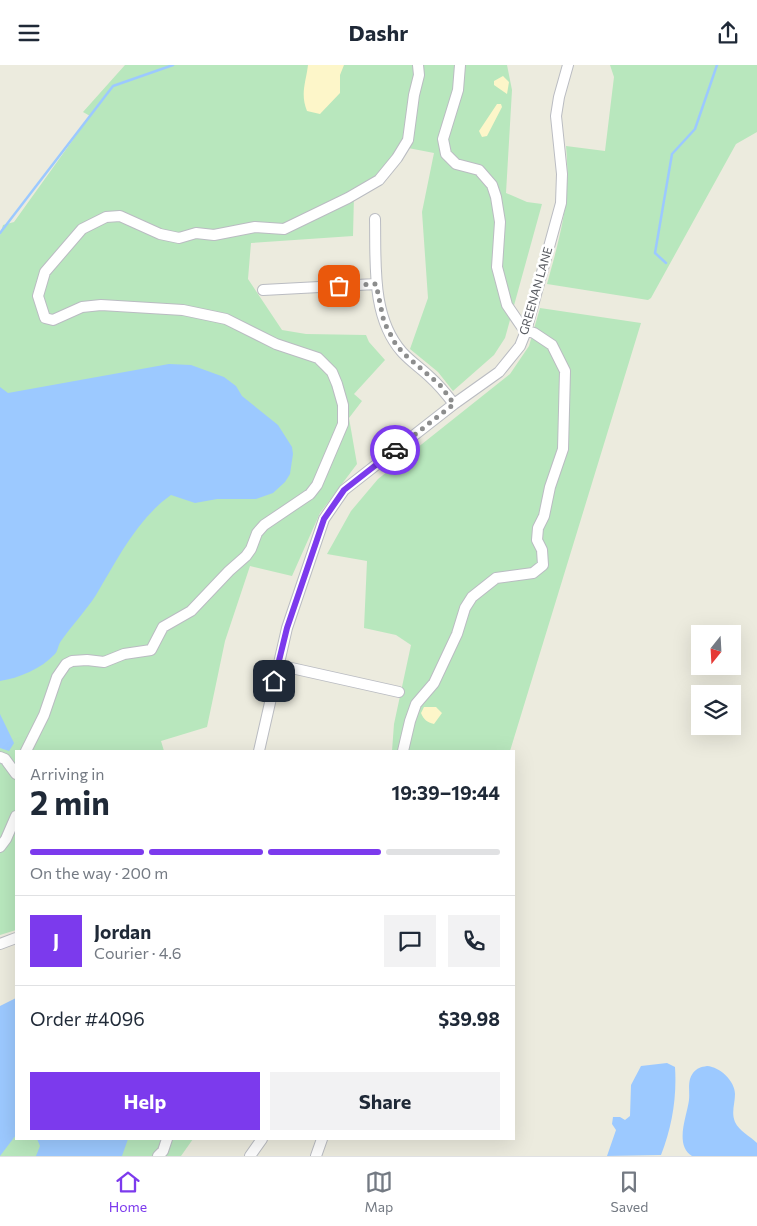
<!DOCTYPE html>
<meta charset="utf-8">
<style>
:root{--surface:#fff;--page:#f2f2f3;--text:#1f2937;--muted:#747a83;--line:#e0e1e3;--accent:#7c3aed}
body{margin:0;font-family:Commissioner,sans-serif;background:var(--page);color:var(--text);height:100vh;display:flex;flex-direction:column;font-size:19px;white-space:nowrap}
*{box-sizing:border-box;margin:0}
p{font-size:16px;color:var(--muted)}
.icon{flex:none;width:28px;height:28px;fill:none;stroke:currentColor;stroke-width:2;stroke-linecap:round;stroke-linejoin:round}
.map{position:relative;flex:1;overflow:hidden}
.drawer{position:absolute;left:15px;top:685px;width:500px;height:390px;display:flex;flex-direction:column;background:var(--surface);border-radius:0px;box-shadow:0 5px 20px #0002}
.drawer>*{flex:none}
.needle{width:32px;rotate:198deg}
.buttons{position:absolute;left:691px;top:560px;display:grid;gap:10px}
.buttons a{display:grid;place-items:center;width:50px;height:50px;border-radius:0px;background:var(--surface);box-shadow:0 5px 20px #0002;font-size:25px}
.pin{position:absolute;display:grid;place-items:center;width:42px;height:42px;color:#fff;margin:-21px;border-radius:10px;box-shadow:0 2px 8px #0006}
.courier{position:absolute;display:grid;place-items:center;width:50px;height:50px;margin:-25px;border:4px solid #7c3aed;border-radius:50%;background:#fff;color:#222;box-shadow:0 1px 6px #0007}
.headline em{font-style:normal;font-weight:700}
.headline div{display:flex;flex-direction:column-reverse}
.headline{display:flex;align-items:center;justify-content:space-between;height:85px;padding:0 15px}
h1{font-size:32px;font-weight:700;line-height:38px}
.bar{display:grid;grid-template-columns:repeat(4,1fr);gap:8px 5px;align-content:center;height:60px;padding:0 15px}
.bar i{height:6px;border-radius:4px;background:var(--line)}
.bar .on{background:var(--accent)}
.bar p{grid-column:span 4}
.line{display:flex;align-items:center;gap:12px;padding:0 15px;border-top:1px solid var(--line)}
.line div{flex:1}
.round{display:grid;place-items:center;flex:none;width:52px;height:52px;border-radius:0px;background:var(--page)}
.cta{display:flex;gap:10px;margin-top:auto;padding:10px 15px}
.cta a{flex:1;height:58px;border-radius:0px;background:var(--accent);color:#fff;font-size:20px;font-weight:700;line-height:58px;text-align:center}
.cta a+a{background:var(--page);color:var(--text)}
header{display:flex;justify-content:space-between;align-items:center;height:65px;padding:0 15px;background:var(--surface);font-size:22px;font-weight:700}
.dock{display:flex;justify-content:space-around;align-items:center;height:70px;border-top:1px solid var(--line);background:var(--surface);font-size:14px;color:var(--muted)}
.dock a{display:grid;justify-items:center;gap:2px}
.dock .on{color:var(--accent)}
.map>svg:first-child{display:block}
.green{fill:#b8e7bd}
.sand{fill:#fdf6c9}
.water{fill:#9cc9ff}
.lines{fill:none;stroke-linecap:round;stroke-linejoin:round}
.stream{stroke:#9cc9ff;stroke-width:2.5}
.minor-casing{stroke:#babcc2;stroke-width:12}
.minor{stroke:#fff;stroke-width:10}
.done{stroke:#8c8d8d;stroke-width:5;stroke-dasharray:0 9}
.route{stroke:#7c3aed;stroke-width:6}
.labels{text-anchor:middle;stroke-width:5;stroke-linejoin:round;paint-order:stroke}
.street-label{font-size:12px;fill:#585b61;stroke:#fff}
</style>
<header><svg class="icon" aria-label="menu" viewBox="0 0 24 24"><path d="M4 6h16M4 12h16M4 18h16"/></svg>Dashr<svg class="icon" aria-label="share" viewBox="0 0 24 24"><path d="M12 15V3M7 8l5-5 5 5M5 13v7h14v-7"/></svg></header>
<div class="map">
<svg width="757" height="1091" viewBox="0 0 757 1091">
<rect width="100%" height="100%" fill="#ecebde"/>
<!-- green -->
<path class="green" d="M125 0H507L512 25 506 128 527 137 542 139 505 273 494 290 453 326 438 307 410 284 428 233 422 147 434 88 403 82 381 112 354 130 353 171 251 178 248 214 282 265 306 269 366 270 369 277 385 295 354 329 362 336 349 353 357 399 320 448 292 511 250 501 225 576 207 662 161 676 164 686H16V865L0 870V170L3 160 14 157 90 51 83 47Z
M610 0H757V67L736 79 651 233 648 235 547 219C561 168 571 135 566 81L605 86 614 12Z
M540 243 641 258 510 686H392L394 659 411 580 396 570 364 563 367 496 327 489 351 446 378 414 510 309 529 281Z
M16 937V1074H193L181 1091H0V943Z"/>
<!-- sand -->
<path class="sand" d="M308 0H344L340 10V28L320 49 307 46C300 29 306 17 308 0Z
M503 11 509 17 507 29 494 20V16Z
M497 39H501L502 42 487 71 482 72 479 66Z
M424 642H436L442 648 434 659C427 657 424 655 421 648Z"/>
<!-- water -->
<path class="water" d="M169 299 191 300 224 312 236 321 242 331 278 360 292 382 293 389 290 409 285 417 273 428 256 434H217L195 438 171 430C137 454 117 495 96 530 85 547 72 560 61 576 58 580 58 586 55 589 41 604 19 613 0 616V636V322L8 328Z
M0 649 14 678 9 686 0 683Z
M16 933V1070L0 1091V941Z
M667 998 675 1002C677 1032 672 1062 661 1090L607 1091 616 1065 612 1059 613 1052H620L625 1055 630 1051 631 1020 641 1001Z
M707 1001C720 1002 735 1016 735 1029 735 1039 731 1047 735 1057 739 1066 750 1071 757 1078V1091H692C674 1080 687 1051 689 1035 690 1026 687 1016 693 1008 697 1003 701 1002 707 1001Z
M37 1074H128L122 1091H36L40 1081Z"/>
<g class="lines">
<!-- stream -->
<path class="stream" d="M0 168 113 21 173 0
M666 198 655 188 672 89 695 64 717 0"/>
<defs>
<path id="minor" d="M375 154C376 198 371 252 402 287 411 297 422 304 431 313 440 321 447 330 454 339
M263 225 376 219
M278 600 399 627
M26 686 44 650 57 612 66 599 72 596 87 595 104 597 124 589 151 585 163 562 191 546 229 506 246 491 251 484 257 468 264 460 310 429 317 420 343 359V340L337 319 332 307 318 293 276 279 226 254 183 245 101 240 82 242 53 255 45 253 38 231 45 207 82 164 106 152 120 151 160 169 179 173 196 168 214 170 255 162 284 164 348 133 379 115 397 93 408 75 414 30 419 10 418 0
M259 686 287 563 324 454 344 425 454 339 499 307 520 281 526 266 561 138 562 109 556 51 559 32 568 0
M403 686 410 656 416 639 434 618 457 569 465 543 472 532 496 513 533 508 543 500 542 485 537 475 538 463 544 451 550 422 563 384 565 306 552 280 534 268 524 265 507 240 497 202 500 157 496 132 492 120 479 105 456 99 446 89 443 74 458 25 460 0
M0 692 5 694 16 709
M0 782 6 774 16 751
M0 879 16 873
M158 1091 163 1086 167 1074
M250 1091 262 1074
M316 1091 322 1074"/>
</defs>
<!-- minor casing -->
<use href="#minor" class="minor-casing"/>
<!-- minor -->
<use href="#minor" class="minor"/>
</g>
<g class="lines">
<!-- done -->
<path class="done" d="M339 221 376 219 384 257 395 278 403 288 440 320 454 339 395 385"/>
<!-- route -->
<path class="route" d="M274 616 287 563 324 454 344 425 395 385"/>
</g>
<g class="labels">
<!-- street labels -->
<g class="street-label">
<text transform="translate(536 226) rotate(-74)" y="4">GREENAN LANE</text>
</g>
</g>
</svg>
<div class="buttons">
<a><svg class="needle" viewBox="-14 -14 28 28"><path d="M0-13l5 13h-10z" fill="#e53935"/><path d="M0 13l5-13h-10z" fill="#747a83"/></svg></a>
<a><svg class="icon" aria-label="layers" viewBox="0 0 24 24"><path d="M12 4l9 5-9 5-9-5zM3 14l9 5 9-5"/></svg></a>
</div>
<div class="pin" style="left:339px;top:221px;background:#ea580c"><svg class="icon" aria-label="bag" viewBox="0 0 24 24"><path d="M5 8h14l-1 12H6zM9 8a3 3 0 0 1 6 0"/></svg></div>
<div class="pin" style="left:274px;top:616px;background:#1f2937"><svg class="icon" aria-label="home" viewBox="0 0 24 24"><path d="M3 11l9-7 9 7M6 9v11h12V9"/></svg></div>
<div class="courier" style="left:395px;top:385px"><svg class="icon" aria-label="car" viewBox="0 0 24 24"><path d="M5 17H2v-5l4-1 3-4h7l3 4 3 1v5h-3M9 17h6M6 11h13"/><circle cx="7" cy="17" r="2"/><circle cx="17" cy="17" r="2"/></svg></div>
<section class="drawer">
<div class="headline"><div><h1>2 min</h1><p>Arriving in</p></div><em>19:39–19:44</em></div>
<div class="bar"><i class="on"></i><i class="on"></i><i class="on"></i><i></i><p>On the way · 200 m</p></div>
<div class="line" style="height:90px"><b class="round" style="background:var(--accent);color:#fff">J</b><div><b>Jordan</b><p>Courier · 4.6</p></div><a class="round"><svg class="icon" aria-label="chat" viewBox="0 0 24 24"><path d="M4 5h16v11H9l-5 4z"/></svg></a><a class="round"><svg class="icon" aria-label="phone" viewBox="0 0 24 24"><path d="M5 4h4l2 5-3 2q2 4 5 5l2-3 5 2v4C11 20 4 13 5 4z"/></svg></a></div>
<div class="line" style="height:65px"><div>Order #4096</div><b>$39.98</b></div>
<div class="cta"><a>Help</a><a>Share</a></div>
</section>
</div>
<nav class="dock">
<a class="on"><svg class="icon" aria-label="home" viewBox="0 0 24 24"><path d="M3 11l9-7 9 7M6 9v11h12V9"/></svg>Home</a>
<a><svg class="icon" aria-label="map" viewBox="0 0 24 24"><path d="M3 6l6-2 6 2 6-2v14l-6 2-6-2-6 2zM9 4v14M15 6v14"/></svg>Map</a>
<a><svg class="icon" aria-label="saved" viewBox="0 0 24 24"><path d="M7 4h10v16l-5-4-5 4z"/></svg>Saved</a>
</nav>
